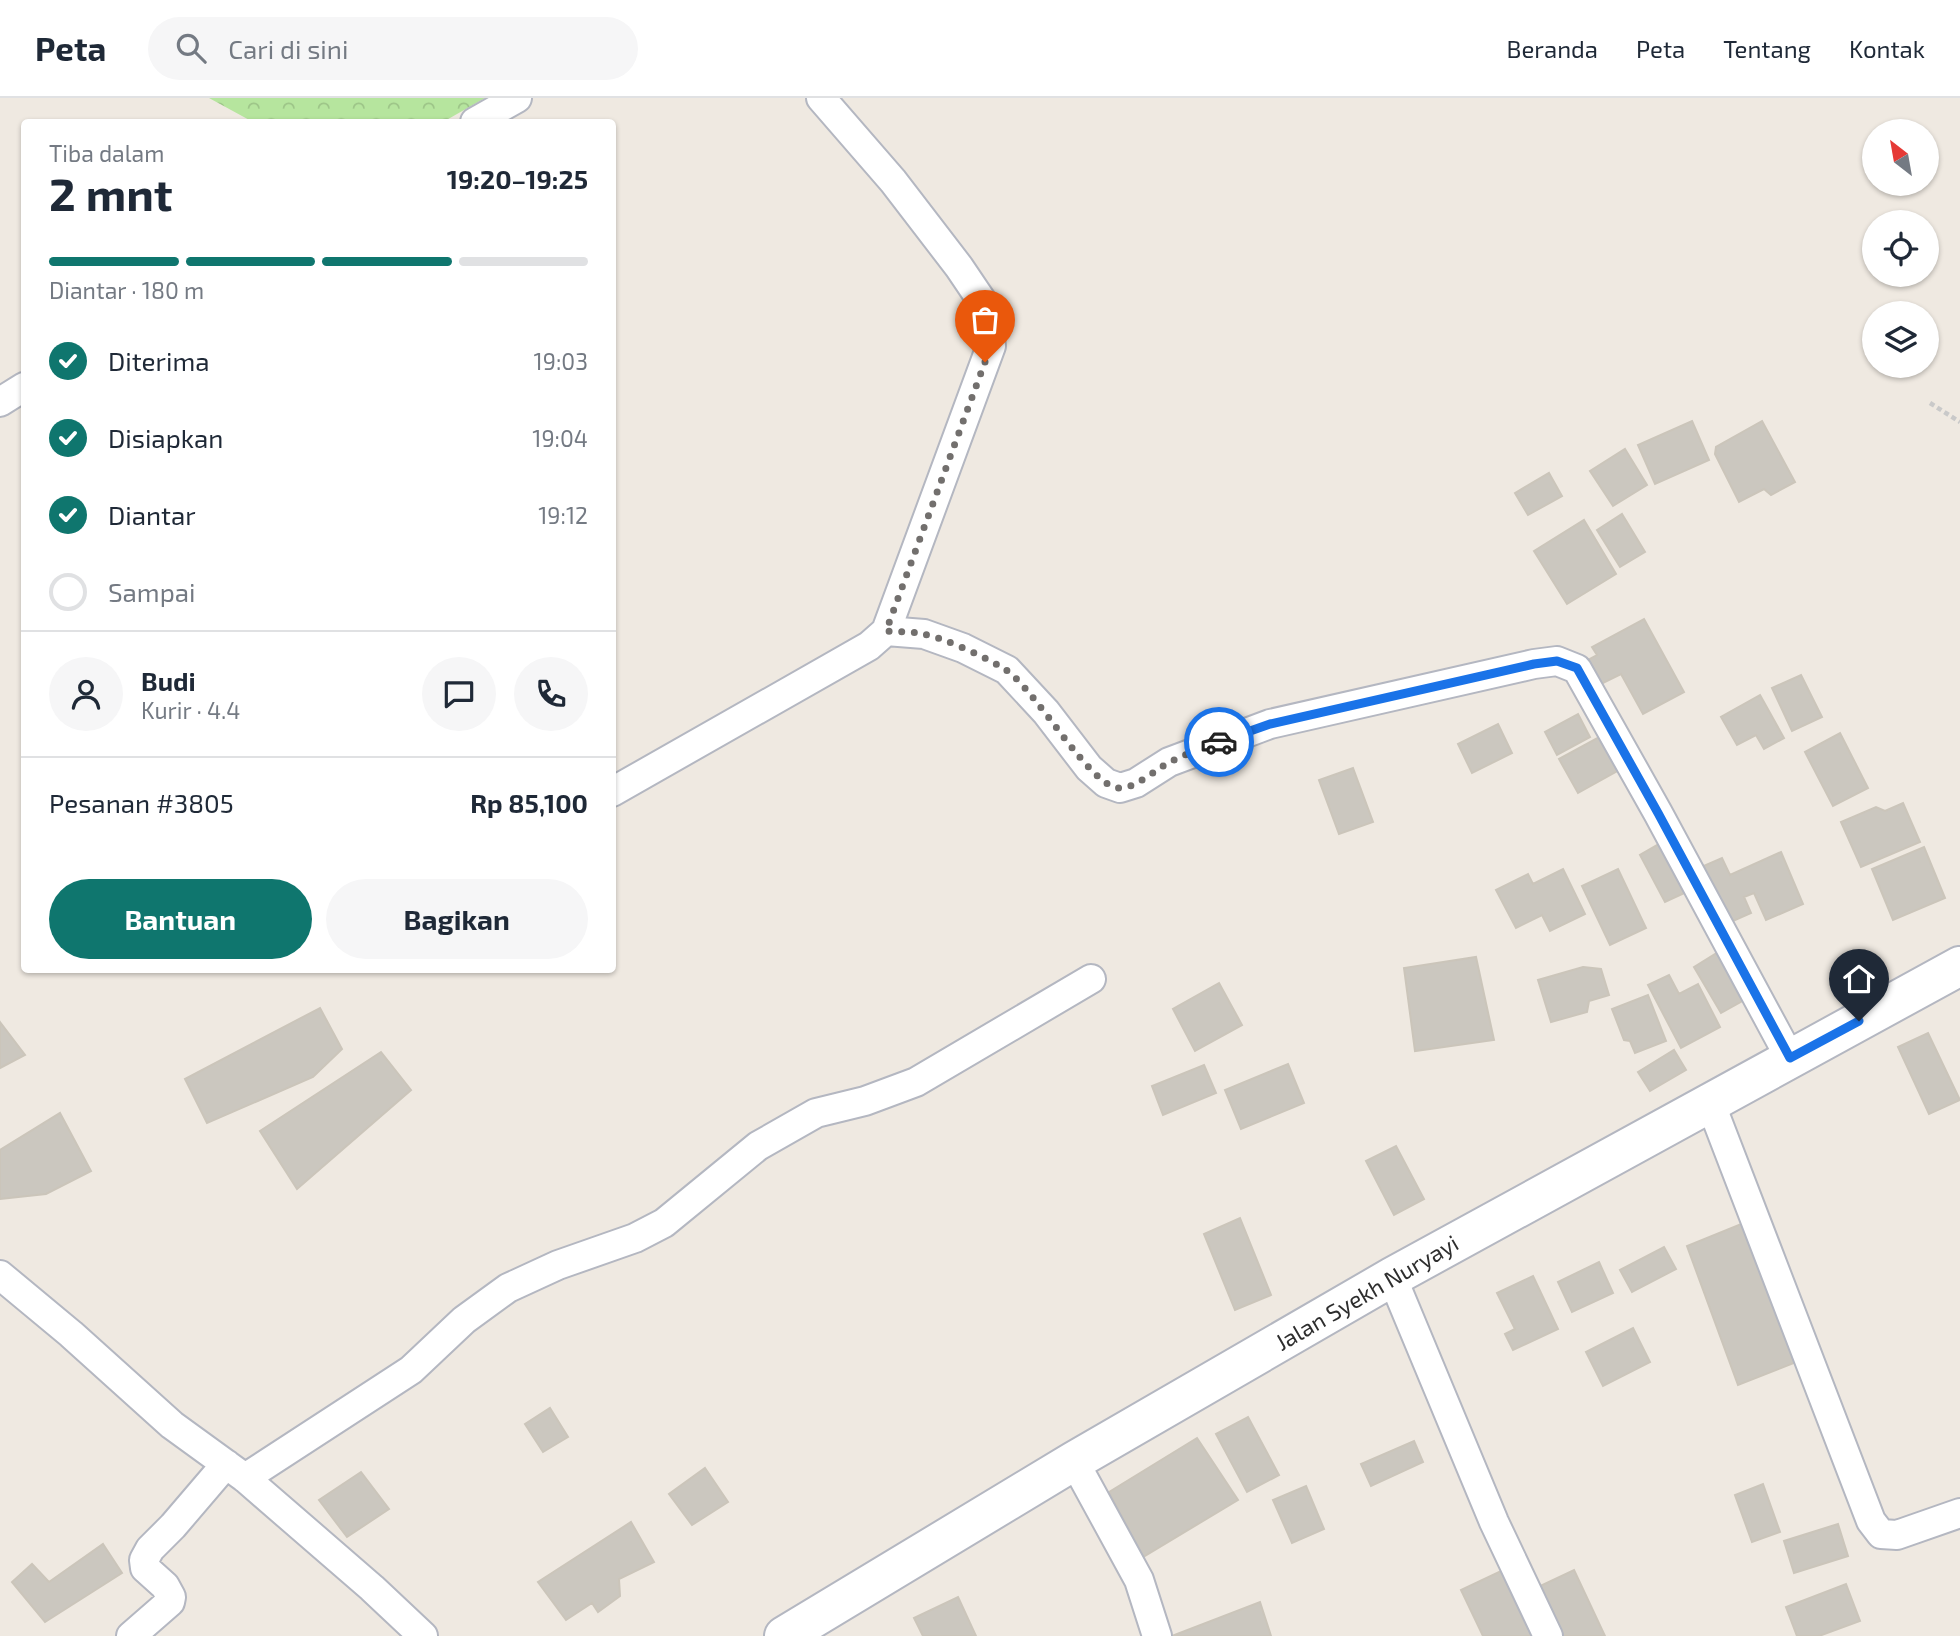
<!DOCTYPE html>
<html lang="id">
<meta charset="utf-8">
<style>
:root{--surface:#fff;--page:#f6f6f7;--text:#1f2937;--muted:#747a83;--line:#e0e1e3;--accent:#0f766e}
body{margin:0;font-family:"Exo 2",sans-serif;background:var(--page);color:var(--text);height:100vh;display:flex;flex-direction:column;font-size:26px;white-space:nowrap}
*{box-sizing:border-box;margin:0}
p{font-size:23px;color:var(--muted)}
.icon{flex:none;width:38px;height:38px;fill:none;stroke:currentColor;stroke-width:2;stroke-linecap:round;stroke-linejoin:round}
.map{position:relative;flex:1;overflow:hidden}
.drawer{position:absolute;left:21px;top:21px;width:595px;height:854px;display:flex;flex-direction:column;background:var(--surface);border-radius:7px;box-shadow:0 2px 5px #0004}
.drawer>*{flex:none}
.needle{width:46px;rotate:329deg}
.buttons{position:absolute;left:1862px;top:21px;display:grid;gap:14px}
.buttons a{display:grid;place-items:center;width:77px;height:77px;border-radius:50%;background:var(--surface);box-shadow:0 2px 5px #0004;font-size:35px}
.pin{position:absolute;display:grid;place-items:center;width:60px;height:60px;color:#fff;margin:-72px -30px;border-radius:50% 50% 50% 0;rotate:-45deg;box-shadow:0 0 7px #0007}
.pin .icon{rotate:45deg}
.courier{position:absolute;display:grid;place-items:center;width:70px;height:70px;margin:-35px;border:5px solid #1a73e8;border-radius:50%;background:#fff;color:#222;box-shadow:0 2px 9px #0007}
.overview em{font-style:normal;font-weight:700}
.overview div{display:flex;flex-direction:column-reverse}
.overview{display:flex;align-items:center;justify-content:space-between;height:119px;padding:0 28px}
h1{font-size:46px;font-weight:700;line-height:52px}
.bar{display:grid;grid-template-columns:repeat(4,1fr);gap:10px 7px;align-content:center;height:84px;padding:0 28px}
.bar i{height:9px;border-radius:5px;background:var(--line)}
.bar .on{background:var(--accent)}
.bar p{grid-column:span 4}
.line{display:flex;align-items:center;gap:18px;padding:0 28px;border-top:2px solid var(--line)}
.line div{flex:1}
.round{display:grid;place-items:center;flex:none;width:74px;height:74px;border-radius:37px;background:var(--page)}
ol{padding:0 28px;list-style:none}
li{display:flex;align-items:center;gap:21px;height:77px}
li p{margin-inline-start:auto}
li .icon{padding:7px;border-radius:50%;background:var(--accent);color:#fff;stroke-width:4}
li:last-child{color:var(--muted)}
li i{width:38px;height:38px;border:4px solid var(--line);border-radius:50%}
.action{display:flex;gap:14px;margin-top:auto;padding:14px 28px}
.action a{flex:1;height:80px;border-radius:42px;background:var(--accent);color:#fff;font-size:28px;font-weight:700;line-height:80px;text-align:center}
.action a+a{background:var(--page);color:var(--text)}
header{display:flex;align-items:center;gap:42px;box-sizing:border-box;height:98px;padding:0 35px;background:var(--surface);border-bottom:2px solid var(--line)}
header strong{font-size:33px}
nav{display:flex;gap:38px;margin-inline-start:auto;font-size:24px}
.search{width:490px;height:63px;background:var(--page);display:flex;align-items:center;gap:18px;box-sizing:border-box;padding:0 24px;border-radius:38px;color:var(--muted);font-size:26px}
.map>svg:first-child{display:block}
.forest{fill:url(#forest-crowns)}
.building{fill:#cbc7bf;stroke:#cbc5ba;stroke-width:2}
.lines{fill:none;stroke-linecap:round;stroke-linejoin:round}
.minor-casing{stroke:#b4b7c1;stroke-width:32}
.secondary-casing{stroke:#b4b7c1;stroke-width:42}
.path{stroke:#c9c9c9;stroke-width:4.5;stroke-dasharray:5 3.5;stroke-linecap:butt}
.minor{stroke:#fff;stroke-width:28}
.secondary{stroke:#fff;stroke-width:38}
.done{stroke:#726f6d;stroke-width:7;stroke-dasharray:0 12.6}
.route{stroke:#1a73e8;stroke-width:9}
.labels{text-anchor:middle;stroke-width:6;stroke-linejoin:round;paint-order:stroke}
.street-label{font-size:23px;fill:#2e2e2e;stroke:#fff}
</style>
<header>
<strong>Peta</strong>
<div class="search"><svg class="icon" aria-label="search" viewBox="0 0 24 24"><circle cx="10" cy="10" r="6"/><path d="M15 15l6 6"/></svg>Cari di sini</div>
<nav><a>Beranda</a><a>Peta</a><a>Tentang</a><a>Kontak</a></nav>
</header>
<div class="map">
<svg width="1960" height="1538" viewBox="0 0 1960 1538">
<defs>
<pattern id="forest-crowns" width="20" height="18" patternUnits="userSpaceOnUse" patternTransform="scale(1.75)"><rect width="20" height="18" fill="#b6e59e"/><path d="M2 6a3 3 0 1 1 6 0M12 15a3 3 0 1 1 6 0" fill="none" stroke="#9dc588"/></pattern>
</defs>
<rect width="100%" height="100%" fill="#efe9e1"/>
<!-- forest -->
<path class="forest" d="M209 0H485L443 24H303L302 22 291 24H253Z"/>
<!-- building -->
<path class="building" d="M1692 323 1709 362 1655 386 1638 347Z
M1762 323 1795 384 1771 397 1764 391 1739 404 1715 356 1716 349Z
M1625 351 1647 387 1613 408 1590 373Z
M1549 375 1562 398 1528 417 1515 395Z
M1622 416 1645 454 1620 469 1597 432Z
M1584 422 1616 476 1567 506 1534 453Z
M1644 521 1684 594 1643 616 1621 576 1601 586 1588 562 1597 557 1592 549Z
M1801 577 1822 619 1792 633 1772 590Z
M1760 597 1784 640 1764 651 1756 637 1737 647 1721 619Z
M1578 616 1590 639 1557 657 1545 634Z
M1498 626 1512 655 1472 675 1458 646Z
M1840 635 1868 690 1833 708 1805 654Z
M1601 638 1619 672 1578 695 1559 661Z
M1353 670 1373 724 1339 736 1319 682Z
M1903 705 1920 744 1861 769 1841 724 1876 709 1885 713Z
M1666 742 1693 791 1665 804 1640 757Z
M1924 749 1945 800 1893 822 1872 771Z
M1781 754 1803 806 1766 822 1754 795 1744 799 1751 815 1724 827 1699 770 1722 760 1730 777Z
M1563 771 1585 816 1550 833 1542 817 1516 830 1496 792 1528 776 1533 786Z
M1618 771 1646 830 1610 847 1582 788Z
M1720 853 1748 900 1721 915 1694 869Z
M1476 859 1494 942 1415 953 1404 870Z
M1583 869 1601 871 1609 897 1589 903 1587 914 1551 924 1538 882Z
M1669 877 1679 896 1698 886 1720 929 1681 950 1648 887Z
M1219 885 1242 927 1195 953 1173 911Z
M1648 897 1666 943 1635 955 1630 943 1624 942 1612 911Z
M320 910 342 951 313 979 207 1025 185 981Z
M0 924 25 957 0 970Z
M1928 935 1960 1002 1929 1016 1898 949Z
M1674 952 1686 972 1650 993 1638 974Z
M381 954 411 992 297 1091 260 1033Z
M1288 966 1304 1005 1241 1031 1225 992Z
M1204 967 1216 995 1163 1017 1152 988Z
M60 1015 91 1073 46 1096 0 1101V1052Z
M1396 1048 1424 1101 1394 1117 1366 1063Z
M1240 1120 1271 1197 1235 1212 1204 1136Z
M1751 1122 1804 1261 1738 1287 1687 1148Z
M1664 1149 1676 1171 1632 1194 1620 1172Z
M1599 1164 1613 1195 1572 1214 1558 1184Z
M1533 1178 1558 1231 1513 1252 1505 1236 1515 1231 1497 1195Z
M1633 1230 1650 1264 1603 1288 1586 1254Z
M550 1310 568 1339 543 1354 525 1326Z
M1248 1319 1279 1377 1247 1394 1216 1336Z
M1197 1340 1238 1402 1143 1459 1109 1394Z
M1414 1343 1423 1364 1371 1388 1361 1366Z
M705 1370 728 1404 692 1427 669 1396Z
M361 1374 389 1411 347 1439 319 1402Z
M1763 1386 1780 1434 1752 1444 1735 1397Z
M1306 1388 1324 1431 1292 1445 1273 1402Z
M631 1424 654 1464 619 1481 620 1498 598 1514 592 1505 566 1522 538 1484Z
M1838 1426 1848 1458 1794 1475 1784 1443Z
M103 1446 122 1475 45 1524 12 1484 32 1466 49 1484Z
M1574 1472 1605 1538H1558L1536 1490Z
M1501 1473 1532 1538H1483L1461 1492Z
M1846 1486 1860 1523 1819 1538H1797L1786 1509Z
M958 1499 976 1538H923L914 1520Z
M1260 1504 1271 1538H1172Z"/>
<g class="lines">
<defs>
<path id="minor" d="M475 24 517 0
M0 304 24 289
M886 533 924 536 963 550 1007 572 1046 614 1089 670 1106 685 1120 690 1136 685 1169 664 1270 626 1534 566 1557 563 1577 571 1658 715 1790 960
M612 694 869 548 886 533 991 248 986 209 959 169 893 83 821 0
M1710 1004 1871 1423 1881 1436 1897 1437 1960 1415
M0 1177 71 1236 172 1327 245 1380 372 1490 423 1538
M1392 1179 1494 1424 1548 1538
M1074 1363 1139 1482 1157 1538
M245 1380 411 1272 464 1222 508 1190 558 1167 635 1140 664 1125 758 1048 816 1015 865 1003 916 984 1091 881
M131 1538 170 1504 171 1499 165 1488 145 1470 144 1462 150 1451 173 1428 226 1366"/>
<path id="secondary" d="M784 1538 1074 1363 1392 1179 1960 868"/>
</defs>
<!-- minor casing -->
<use href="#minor" class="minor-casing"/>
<!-- secondary casing -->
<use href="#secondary" class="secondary-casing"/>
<!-- path -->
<path class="path" d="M1930 305 1960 324"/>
<!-- minor -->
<use href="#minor" class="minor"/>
<!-- secondary -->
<use href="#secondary" class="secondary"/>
</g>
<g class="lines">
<!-- done -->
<path class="done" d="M985 264 886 533C898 534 911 533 923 536 944 540 988 560 1006 572 1036 592 1089 687 1118 690 1134 692 1156 671 1170 664 1186 656 1203 650 1219 644"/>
<!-- route -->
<path class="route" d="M1219 644 1270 626 1534 566 1557 563 1577 570 1658 715 1790 960 1859 923"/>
</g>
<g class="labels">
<!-- street labels -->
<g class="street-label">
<text transform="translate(1367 1195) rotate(-30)" y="8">Jalan Syekh Nuryayi</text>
</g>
</g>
</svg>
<div class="buttons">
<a><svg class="needle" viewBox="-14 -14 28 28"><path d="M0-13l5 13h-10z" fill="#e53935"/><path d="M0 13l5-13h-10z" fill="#747a83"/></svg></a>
<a><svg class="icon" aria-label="locate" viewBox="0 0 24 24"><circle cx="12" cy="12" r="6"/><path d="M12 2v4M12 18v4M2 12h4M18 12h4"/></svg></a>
<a><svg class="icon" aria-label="layers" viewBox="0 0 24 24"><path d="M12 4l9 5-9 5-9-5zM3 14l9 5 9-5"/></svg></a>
</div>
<div class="pin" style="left:985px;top:264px;background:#ea580c"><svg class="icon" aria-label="bag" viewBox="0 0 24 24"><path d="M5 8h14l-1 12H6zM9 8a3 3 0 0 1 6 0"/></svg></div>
<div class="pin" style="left:1859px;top:923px;background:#1f2937"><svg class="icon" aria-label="home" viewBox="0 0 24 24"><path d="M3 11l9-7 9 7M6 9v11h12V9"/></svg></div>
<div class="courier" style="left:1219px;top:644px"><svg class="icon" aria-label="car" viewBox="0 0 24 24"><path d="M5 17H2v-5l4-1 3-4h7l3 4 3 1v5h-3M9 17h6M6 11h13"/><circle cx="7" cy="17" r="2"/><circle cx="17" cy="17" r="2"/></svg></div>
<section class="drawer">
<div class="overview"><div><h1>2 mnt</h1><p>Tiba dalam</p></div><em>19:20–19:25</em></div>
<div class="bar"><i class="on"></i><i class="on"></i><i class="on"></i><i></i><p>Diantar · 180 m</p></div>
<ol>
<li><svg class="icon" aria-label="check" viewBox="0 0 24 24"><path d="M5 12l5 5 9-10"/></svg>Diterima<p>19:03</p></li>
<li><svg class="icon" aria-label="check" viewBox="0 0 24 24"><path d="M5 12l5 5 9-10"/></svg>Disiapkan<p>19:04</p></li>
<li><svg class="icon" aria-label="check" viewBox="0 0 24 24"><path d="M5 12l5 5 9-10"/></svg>Diantar<p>19:12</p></li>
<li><i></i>Sampai</li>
</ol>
<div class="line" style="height:126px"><a class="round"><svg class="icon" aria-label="person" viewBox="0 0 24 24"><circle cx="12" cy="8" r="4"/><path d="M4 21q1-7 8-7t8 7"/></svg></a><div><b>Budi</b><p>Kurir · 4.4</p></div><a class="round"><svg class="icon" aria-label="chat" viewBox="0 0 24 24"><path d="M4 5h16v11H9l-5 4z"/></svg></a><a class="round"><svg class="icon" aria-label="phone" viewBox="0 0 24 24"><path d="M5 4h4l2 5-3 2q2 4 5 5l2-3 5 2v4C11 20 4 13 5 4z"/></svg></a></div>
<div class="line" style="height:91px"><div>Pesanan #3805</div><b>Rp 85,100</b></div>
<div class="action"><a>Bantuan</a><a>Bagikan</a></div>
</section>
</div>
